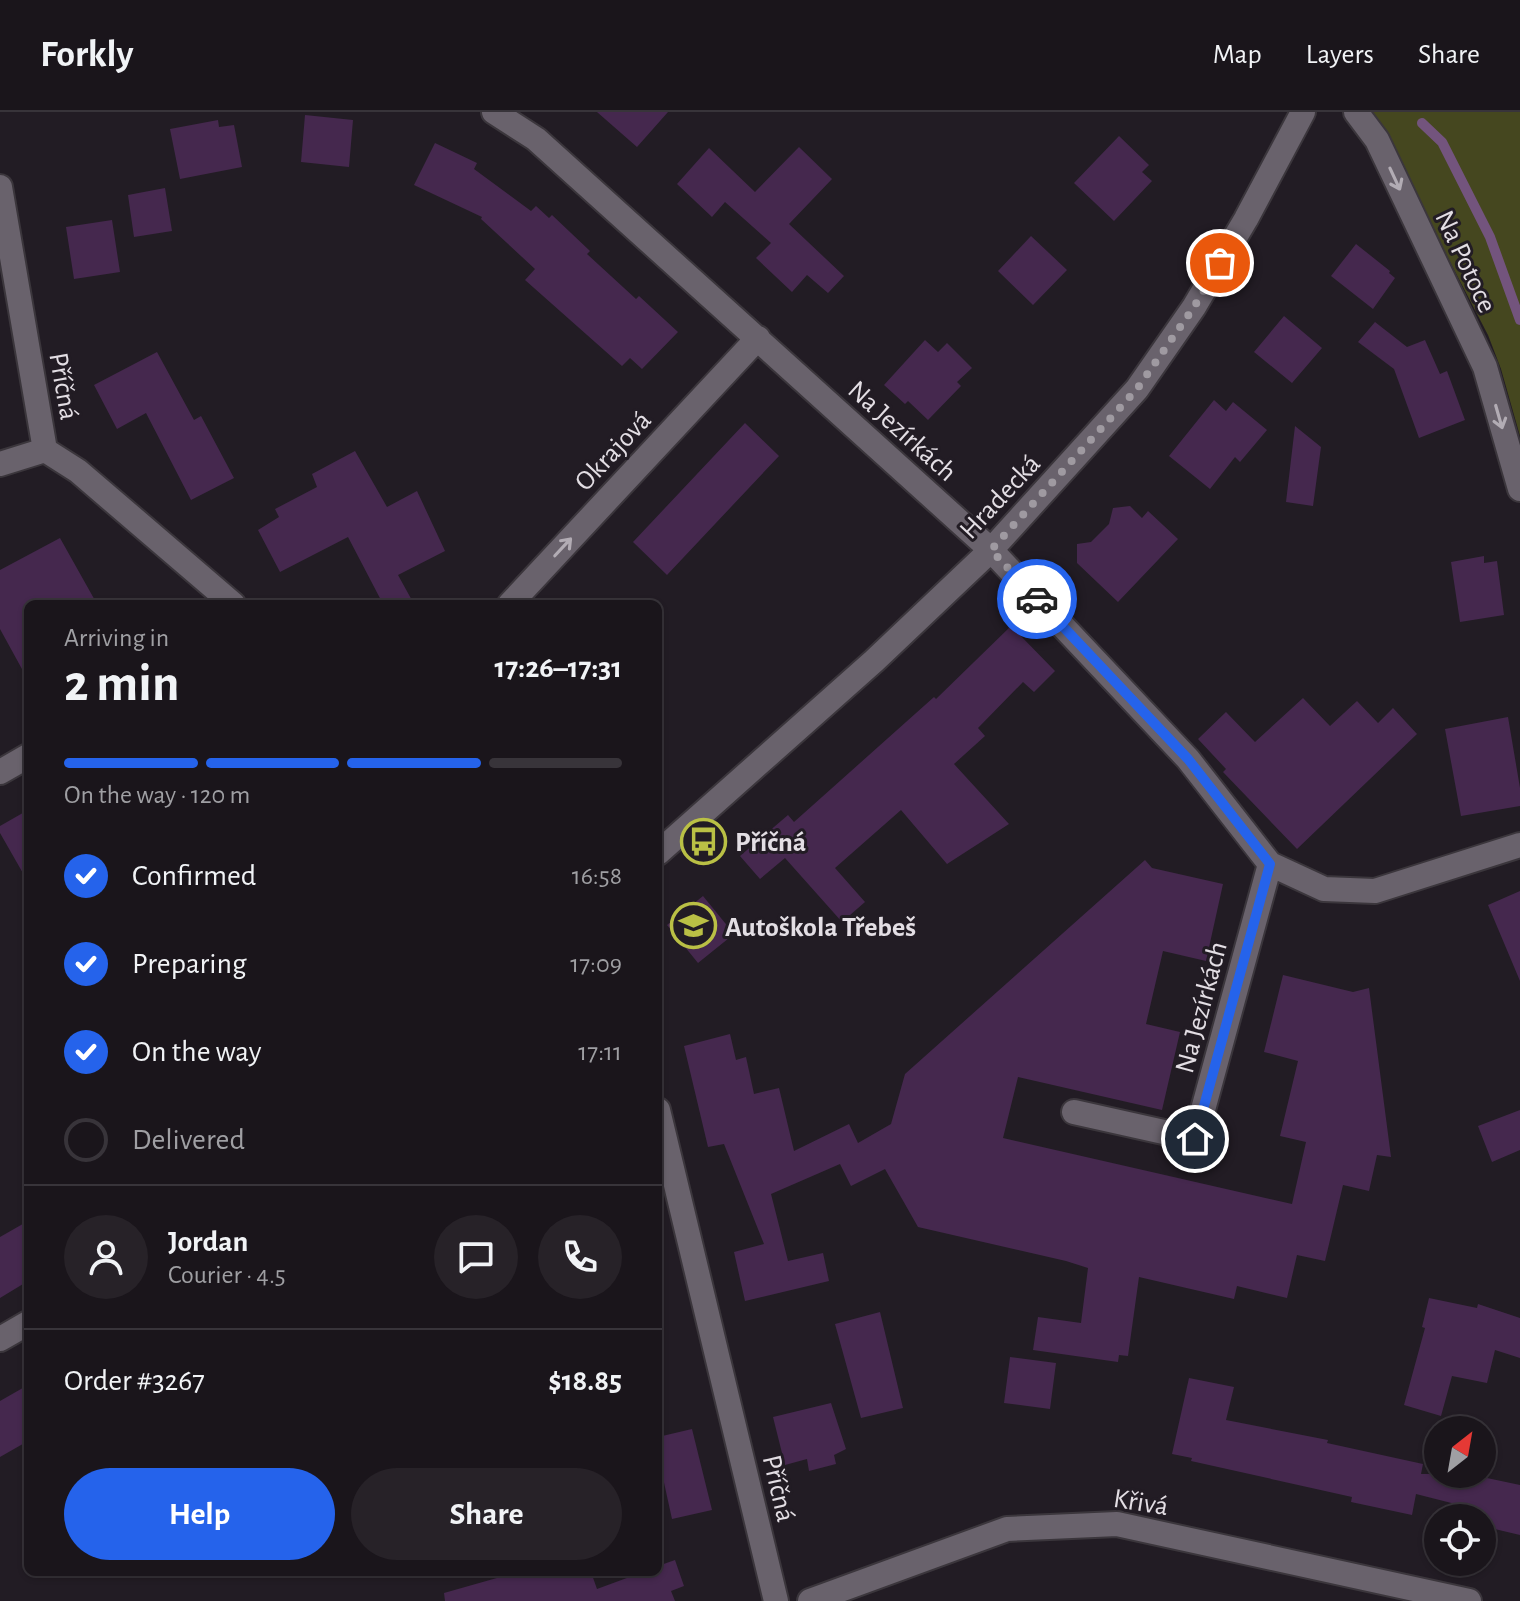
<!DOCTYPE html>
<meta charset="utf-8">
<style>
:root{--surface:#1a151b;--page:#272228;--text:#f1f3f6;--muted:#9f9fa3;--line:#38343a;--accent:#2563eb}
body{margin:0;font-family:"Alegreya Sans",sans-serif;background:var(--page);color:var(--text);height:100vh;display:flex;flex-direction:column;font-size:30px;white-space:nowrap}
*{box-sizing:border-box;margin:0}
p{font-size:26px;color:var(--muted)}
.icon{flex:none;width:44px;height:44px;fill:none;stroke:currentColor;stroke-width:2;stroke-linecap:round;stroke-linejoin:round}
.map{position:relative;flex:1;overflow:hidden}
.drawer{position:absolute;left:24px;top:488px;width:638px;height:976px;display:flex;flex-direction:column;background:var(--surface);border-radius:12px;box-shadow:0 2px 6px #0004,0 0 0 2px var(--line)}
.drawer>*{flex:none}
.needle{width:52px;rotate:31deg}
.controls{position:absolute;left:1424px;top:1304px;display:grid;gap:16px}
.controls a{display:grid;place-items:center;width:72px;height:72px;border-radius:50%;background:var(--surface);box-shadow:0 2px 6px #0004,0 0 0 2px var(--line);font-size:40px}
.pin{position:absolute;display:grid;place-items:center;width:68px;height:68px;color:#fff;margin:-34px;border:4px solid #fff;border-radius:50%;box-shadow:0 2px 8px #0007}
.courier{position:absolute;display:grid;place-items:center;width:80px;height:80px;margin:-40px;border:6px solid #2563eb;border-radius:50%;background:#fff;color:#222;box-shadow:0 2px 10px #0007}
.overview em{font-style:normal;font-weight:700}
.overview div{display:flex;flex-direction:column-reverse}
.overview{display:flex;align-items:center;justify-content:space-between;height:136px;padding:0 40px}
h1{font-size:52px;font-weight:700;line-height:60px}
.bar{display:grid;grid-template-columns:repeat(4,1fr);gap:12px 8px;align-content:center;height:96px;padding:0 40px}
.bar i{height:10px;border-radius:6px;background:var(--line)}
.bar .on{background:var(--accent)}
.bar p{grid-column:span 4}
.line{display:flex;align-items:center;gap:20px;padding:0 40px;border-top:2px solid var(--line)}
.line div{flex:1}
.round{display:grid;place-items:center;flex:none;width:84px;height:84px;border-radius:42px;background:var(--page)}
ol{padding:0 40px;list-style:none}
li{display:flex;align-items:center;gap:24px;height:88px}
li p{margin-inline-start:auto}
li .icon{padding:8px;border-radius:50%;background:var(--accent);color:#fff;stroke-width:4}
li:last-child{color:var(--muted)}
li i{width:44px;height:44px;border:4px solid var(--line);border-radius:50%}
.cta{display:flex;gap:16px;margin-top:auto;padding:16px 40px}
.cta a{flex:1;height:92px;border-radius:48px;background:var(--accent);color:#fff;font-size:32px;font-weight:700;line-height:92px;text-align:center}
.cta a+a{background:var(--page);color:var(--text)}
header{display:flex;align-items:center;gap:48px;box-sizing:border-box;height:112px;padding:0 40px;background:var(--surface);border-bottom:2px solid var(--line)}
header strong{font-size:38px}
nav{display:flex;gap:44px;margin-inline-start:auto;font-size:28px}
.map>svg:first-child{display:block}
.green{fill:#45471f}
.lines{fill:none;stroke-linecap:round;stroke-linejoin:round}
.stream{stroke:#73547d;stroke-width:10}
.building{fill:#45284e}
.minor-casing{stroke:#3b363c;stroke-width:28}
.minor{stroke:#69626c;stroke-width:24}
.oneway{stroke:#b2acb4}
.done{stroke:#9f9aa1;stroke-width:8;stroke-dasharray:0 14.4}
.route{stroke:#2563eb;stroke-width:10}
.labels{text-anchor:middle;stroke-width:6;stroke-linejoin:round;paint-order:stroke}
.street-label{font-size:28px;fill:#e3dee4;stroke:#221c24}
.poi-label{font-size:28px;font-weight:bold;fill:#e3dee4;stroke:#221c24;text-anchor:start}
</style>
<header>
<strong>Forkly</strong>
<nav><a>Map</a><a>Layers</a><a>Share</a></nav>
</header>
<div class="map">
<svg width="1520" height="1489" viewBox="0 0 1520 1489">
<rect width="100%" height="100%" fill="#221c24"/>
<!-- green -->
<path class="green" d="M1372 0H1520V324L1501 257 1488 223Z"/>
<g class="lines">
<!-- stream -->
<path class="stream" d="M1422 11 1442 30 1490 125 1520 208"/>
</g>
<!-- building -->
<path class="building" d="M597 0H668L637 35Z
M305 3 353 8 349 55 301 50Z
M218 8 219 15 234 13 242 55 180 67 170 17Z
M1119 24 1149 53 1142 60 1152 69 1114 109 1074 71Z
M435 31 477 51 474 57 531 99 536 94 549 106 552 103 590 139 587 142 636 187 639 184 678 220 642 257 630 246 622 254 525 168 535 157 481 107 482 105 414 73Z
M799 35 832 67 789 112 844 164 828 181 807 163 792 180 756 146 771 131 725 90 712 105 677 72 709 36 755 80Z
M165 76 172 119 134 125 128 83Z
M112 108 120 160 74 167 66 115Z
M1031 124 1067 158 1033 193 998 159Z
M1356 132 1390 159 1389 161 1395 166 1373 197 1331 164Z
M1284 204 1322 236 1292 271 1254 240Z
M1375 210 1407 235 1425 228 1440 262 1447 259 1465 308 1419 326 1394 257 1358 230Z
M925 228 938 240 947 231 972 256 957 270 961 274 928 308 908 289 905 292 884 273Z
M157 240 194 308 201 304 234 366 191 388 146 301 117 317 94 273Z
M1214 288 1226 299 1233 290 1267 318 1240 350 1235 345 1210 377 1169 344Z
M745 311 779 344 667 463 633 430Z
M1295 314 1321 335 1313 394 1286 390Z
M355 339 387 395 417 379 445 439 398 463 414 492H383L348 425 280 460 258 418 279 405 275 397 317 375 312 362Z
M1130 394 1142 406 1148 399 1178 427 1118 490 1077 451V432L1091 430 1109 412 1113 396Z
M60 426 97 492H28V568L0 517V458Z
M1484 444V451L1497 449 1504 503 1460 510 1451 450Z
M1011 514 1055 559 1034 580 1023 570 978 616 985 624 954 652 1009 712 947 752 901 698 835 756 865 790 842 810 785 746 760 767 740 744 788 703 794 710 934 585 936 587Z
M1303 586 1330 614 1357 589 1378 611 1393 596 1417 622 1297 737 1223 660 1226 657 1198 627 1226 600 1255 630Z
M1508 605 1520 676V694L1461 704 1445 617Z
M28 698V770L0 721V714Z
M1145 748 1152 756 1223 772 1206 849 1163 839 1146 912 1180 920 1162 998 1018 965 1003 1026 1292 1092 1306 1030 1280 1024 1298 949 1264 940 1283 863 1353 880 1369 876 1391 1045 1377 1043 1369 1079 1343 1073 1325 1149 1297 1143 1287 1186 1237 1174 1234 1187 1139 1165 1128 1244 1119 1243 1118 1250 1033 1238 1038 1205 1081 1211 1088 1156 1066 1149 918 1115 885 1057 851 1074 840 1052 771 1082 788 1149 823 1141 829 1169 745 1189 734 1140 764 1132 724 1032 708 1035 684 934 730 922 736 948 746 945 754 982 779 976 794 1039 849 1012 858 1031 891 1012 905 962Z
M1520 779V869L1488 793Z
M703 784 734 822 698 851 667 813Z
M1520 998V1038L1492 1050 1478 1014Z
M28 1109V1169L0 1186V1125Z
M1429 1186 1477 1196 1478 1192 1520 1206V1246L1495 1238 1487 1271 1452 1264 1441 1304 1404 1293 1425 1216 1422 1215Z
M880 1200 903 1296 861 1306 835 1212Z
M1010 1245 1056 1251 1050 1297 1004 1291Z
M1189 1266 1234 1275 1226 1308 1328 1328 1327 1331 1423 1352 1421 1362H1468L1520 1373V1423L1482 1414V1406H1468L1471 1396 1416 1382 1412 1403 1351 1390 1352 1385 1191 1349 1192 1346 1172 1342Z
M28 1273V1329L0 1345V1289Z
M831 1291 846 1337 834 1343 836 1352 809 1359 807 1347 785 1353 773 1305Z
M692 1317 712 1398 672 1407 663 1366 658 1367V1325Z
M675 1448 684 1474 671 1479 675 1489H445L444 1481 518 1460H591L597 1477 643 1460H658V1454Z"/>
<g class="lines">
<defs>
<path id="minor" d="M494 0 536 27 991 438 1188 647 1270 752 1324 777 1375 779 1520 733
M1356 0 1377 28 1485 255 1520 377
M0 75 45 338 78 359 233 492
M0 352 45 338
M510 492 758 226
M0 660 28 644
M658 741 874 549 991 438 1137 277 1194 195 1246 107 1303 0
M658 998 776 1489
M1074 1000 1195 1027 1270 752
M0 1227 28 1211
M810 1489 1007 1417 1117 1412 1469 1489"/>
</defs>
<!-- minor casing -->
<use href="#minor" class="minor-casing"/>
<!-- minor -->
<use href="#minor" class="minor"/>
</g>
<!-- one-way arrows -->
<defs><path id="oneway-shaft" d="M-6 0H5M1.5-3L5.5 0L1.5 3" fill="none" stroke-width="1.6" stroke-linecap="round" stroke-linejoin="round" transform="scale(2)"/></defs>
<g class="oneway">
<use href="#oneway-shaft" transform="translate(1395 67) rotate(65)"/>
<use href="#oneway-shaft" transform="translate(1499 305) rotate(74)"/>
<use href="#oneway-shaft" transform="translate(563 435) rotate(-47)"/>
</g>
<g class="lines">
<!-- done -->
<path class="done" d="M1037 487 991 438 1137 277 1194 195 1220 151"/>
<!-- route -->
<path class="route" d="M1037 487 1188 647 1270 752 1195 1027"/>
</g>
<!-- icons -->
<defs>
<symbol id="bus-ring" viewBox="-11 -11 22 22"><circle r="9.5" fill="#221c24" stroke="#bac045" stroke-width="1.5"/><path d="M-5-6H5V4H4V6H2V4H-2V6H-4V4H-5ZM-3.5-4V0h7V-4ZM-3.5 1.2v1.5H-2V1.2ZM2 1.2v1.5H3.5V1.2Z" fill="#bac045"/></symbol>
<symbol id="school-ring" viewBox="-11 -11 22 22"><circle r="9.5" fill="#221c24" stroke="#bac045" stroke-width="1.5"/><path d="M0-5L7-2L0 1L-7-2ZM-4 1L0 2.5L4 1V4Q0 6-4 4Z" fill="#bac045"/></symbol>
</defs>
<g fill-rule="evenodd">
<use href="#bus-ring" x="678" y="704" width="51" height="51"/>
<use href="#school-ring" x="668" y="788" width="51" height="51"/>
</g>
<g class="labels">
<!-- street labels -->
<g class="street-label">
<text transform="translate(1467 149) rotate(65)" y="10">Na Potoce</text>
<text transform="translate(65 274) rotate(80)" y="10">Příčná</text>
<text transform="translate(903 318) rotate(42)" y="10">Na Jezírkách</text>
<text transform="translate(612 338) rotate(-47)" y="10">Okrajová</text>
<text transform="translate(999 384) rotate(-47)" y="10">Hradecká</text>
<text transform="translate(1200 895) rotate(-75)" y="10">Na Jezírkách</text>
<text transform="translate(780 1376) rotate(77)" y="10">Příčná</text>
<text transform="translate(1141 1389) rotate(9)" y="10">Křivá</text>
</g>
<!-- poi labels -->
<g class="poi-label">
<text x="735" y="739">Příčná</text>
<text x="725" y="824">Autoškola Třebeš</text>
</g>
</g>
</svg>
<div class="controls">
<a><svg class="needle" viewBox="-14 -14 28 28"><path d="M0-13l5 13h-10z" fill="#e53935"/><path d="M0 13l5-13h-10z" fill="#9f9fa3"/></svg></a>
<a><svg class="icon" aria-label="locate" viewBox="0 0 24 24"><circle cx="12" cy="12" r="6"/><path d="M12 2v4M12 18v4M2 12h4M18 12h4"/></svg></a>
</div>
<div class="pin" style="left:1220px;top:151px;background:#ea580c"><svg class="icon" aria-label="bag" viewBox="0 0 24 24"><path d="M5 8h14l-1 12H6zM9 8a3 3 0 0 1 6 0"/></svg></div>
<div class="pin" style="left:1195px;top:1027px;background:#1f2937"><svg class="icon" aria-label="home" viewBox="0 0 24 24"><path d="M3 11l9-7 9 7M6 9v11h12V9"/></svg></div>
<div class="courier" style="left:1037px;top:487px"><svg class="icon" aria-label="car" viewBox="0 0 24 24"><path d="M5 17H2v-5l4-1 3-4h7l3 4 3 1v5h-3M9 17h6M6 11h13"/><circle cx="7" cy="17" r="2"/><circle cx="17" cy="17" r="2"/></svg></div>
<section class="drawer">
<div class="overview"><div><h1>2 min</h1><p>Arriving in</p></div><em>17:26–17:31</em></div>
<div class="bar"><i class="on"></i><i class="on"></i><i class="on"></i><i></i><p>On the way · 120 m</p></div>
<ol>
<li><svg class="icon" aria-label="check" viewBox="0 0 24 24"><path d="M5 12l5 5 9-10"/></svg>Confirmed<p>16:58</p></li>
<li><svg class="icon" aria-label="check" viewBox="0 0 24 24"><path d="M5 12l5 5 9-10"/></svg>Preparing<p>17:09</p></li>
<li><svg class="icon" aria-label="check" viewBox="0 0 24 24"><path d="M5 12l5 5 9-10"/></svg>On the way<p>17:11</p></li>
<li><i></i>Delivered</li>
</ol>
<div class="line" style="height:144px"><a class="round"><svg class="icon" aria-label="person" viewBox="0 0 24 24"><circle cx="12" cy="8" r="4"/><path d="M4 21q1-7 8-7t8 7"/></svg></a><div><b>Jordan</b><p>Courier · 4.5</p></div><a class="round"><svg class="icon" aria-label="chat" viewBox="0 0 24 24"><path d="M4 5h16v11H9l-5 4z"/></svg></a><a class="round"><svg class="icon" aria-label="phone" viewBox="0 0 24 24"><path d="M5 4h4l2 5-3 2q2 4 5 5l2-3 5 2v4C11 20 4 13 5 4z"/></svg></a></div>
<div class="line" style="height:104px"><div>Order #3267</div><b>$18.85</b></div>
<div class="cta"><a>Help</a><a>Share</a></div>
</section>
</div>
